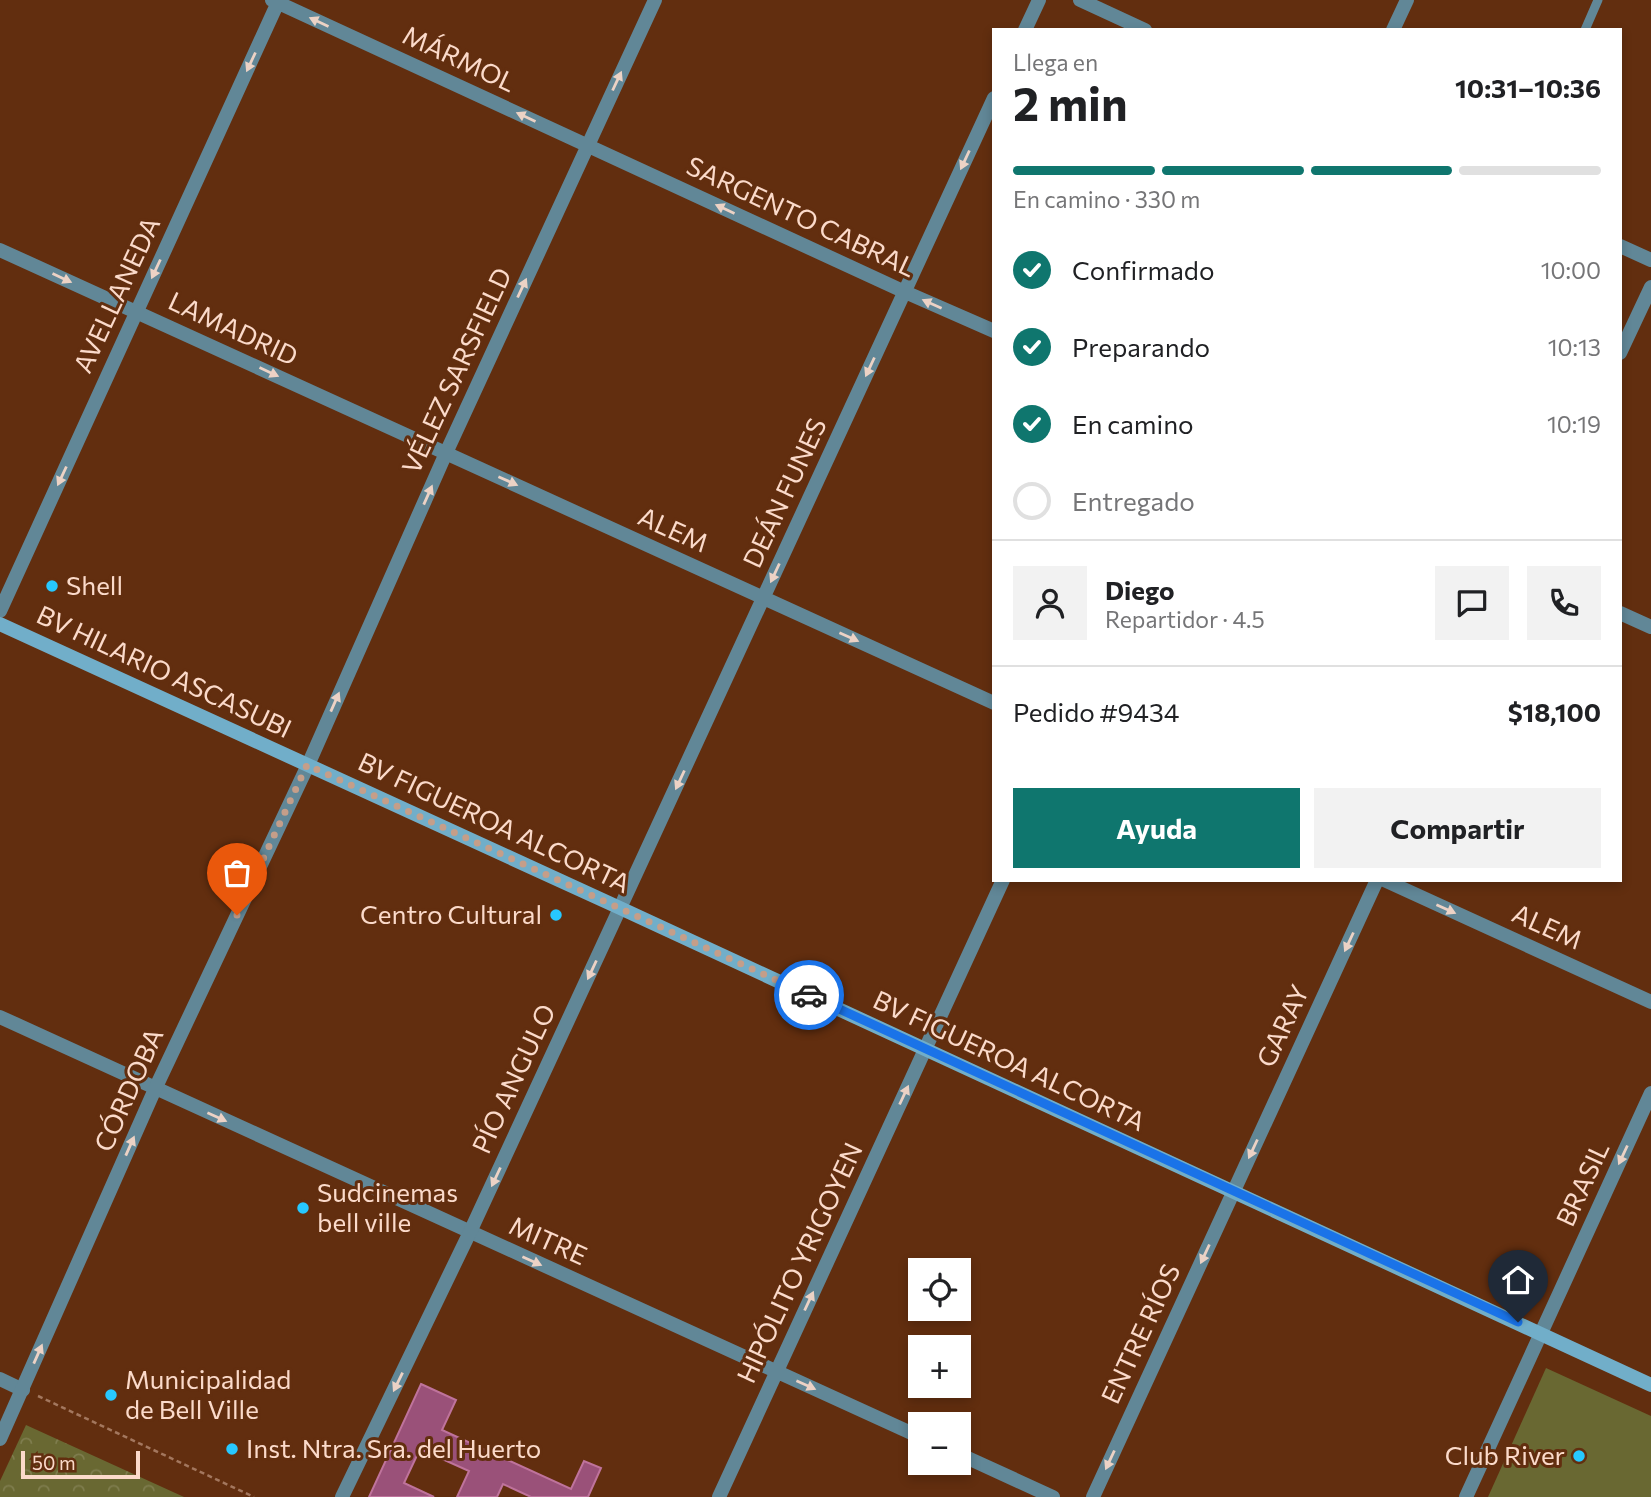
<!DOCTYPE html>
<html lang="es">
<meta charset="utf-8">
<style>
:root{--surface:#fff;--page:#f2f2f2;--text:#202124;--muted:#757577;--line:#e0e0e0;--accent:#0f766e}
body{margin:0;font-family:Commissioner,sans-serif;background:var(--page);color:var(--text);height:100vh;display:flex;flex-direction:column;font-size:26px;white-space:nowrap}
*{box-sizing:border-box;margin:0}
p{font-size:23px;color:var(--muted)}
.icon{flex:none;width:38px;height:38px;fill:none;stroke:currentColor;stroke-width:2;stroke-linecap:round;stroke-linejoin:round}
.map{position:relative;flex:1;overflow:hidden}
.panel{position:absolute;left:992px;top:28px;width:630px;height:854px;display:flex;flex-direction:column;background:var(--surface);border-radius:0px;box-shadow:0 4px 10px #0003}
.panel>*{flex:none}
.fabs{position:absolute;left:908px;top:1258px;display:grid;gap:14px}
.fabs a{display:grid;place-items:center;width:63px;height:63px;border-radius:0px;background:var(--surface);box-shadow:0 4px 10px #0003;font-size:35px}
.scale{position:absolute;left:21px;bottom:18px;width:119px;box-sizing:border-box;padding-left:7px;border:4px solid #fbdaca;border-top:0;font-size:19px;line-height:24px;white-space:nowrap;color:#fbdaca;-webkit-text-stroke:5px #622e0f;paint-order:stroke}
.pin{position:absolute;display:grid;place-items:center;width:60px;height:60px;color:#fff;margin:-72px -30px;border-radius:50% 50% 50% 0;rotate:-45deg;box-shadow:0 0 7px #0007}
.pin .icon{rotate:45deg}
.courier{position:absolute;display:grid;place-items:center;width:70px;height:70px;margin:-35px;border:5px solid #1a73e8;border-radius:50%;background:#fff;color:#222;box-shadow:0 2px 9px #0007}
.summary em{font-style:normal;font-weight:700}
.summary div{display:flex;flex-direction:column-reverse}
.summary{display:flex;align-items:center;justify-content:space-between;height:119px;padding:0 21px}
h1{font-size:46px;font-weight:700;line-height:52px}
.bar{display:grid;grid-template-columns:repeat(4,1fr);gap:10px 7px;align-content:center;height:84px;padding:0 21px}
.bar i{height:9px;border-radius:5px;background:var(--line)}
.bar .selected{background:var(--accent)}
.bar p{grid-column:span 4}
.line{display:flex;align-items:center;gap:18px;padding:0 21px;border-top:2px solid var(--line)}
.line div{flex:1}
.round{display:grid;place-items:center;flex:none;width:74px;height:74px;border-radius:0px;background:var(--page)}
ol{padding:0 21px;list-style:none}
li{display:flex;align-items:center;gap:21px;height:77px}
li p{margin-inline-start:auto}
li .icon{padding:7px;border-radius:50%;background:var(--accent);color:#fff;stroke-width:4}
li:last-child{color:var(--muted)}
li i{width:38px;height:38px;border:4px solid var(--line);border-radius:50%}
.cta{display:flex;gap:14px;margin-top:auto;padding:14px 21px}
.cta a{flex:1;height:80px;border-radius:0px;background:var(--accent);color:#fff;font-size:28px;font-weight:700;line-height:80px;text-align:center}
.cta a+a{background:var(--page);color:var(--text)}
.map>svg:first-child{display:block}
.park{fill:url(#park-crowns)}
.garden{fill:#696832}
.building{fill:#9a5179;stroke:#bf739c;stroke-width:2}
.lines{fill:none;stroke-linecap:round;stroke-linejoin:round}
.path{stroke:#a3775e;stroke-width:2.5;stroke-dasharray:5 3.5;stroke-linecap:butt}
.service{stroke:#618797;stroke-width:9}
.minor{stroke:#618797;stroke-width:14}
.tertiary{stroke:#618797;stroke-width:14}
.secondary{stroke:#71aec9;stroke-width:14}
.oneway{fill:#ecd2c5}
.done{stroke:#c59e89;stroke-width:7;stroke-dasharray:0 12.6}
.route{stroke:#1a73e8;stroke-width:9}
.poi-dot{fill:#27c8ff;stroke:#622e0f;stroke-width:2.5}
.labels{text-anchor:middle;stroke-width:6;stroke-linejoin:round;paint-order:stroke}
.street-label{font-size:26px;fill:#fbdaca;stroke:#622e0f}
.poi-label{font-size:26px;fill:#fbdaca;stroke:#622e0f;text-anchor:start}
</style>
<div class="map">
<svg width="1651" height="1497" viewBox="0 0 1651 1497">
<defs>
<pattern id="park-crowns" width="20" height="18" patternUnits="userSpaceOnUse" patternTransform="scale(1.75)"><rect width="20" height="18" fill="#696832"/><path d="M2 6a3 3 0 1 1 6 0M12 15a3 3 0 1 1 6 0" fill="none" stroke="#7f7d4e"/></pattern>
</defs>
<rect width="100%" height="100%" fill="#622e0f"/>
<!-- park -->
<path class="park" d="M26 1425 184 1497H0V1481Z"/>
<!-- garden -->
<path class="garden" d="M1546 1368 1651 1416V1497H1488Z"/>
<!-- building -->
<path class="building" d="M421 1384 456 1400 442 1430 571 1489 584 1461 601 1468 588 1497H531L503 1484 497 1497H457L469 1471 420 1449 404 1483 434 1497H369Z"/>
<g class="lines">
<!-- path -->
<path class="path" d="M38 1396 254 1497"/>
<!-- service -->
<path class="service" d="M1585 30 1598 0"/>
<!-- minor -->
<path class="minor" d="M272 0 905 292 994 331
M1080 0 1145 30
M1025 30 1039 0
M1393 30 1407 0
M1620 246 1651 260
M0 250 994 703
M1620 353 1651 287
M0 611 279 0
M1620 613 1651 627
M308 765 446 453 655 0
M1384 880 1651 1002
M620 908 994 98
M0 1017 920 1437
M0 1379 23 1390
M959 1454 1053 1497
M719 1497 1003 880
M1093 1497 1377 880
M1466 1497 1651 1093"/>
<!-- tertiary -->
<path class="tertiary" d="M0 1439 155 1089 308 765
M342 1497 470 1232 620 908"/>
<!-- secondary -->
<path class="secondary" d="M0 624 620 908 1651 1385"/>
</g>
<!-- one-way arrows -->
<defs><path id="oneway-solid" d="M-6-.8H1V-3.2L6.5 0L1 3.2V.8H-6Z" transform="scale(1.75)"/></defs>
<g class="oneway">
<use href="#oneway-solid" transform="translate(319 22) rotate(-155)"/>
<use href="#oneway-solid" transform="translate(251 62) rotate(115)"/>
<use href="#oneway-solid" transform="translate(617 81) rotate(-65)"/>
<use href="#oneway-solid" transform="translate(526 117) rotate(-155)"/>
<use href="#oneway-solid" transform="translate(965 160) rotate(115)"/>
<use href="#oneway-solid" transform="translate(725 209) rotate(-155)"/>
<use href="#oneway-solid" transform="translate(156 269) rotate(115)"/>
<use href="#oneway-solid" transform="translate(62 278) rotate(25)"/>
<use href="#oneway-solid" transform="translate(522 288) rotate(-65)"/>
<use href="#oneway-solid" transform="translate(932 304) rotate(-156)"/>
<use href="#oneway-solid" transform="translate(870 367) rotate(115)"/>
<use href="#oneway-solid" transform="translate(269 372) rotate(25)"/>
<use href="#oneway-solid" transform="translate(62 476) rotate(115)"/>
<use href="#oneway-solid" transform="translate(508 481) rotate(24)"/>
<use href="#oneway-solid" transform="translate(428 495) rotate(-66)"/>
<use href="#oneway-solid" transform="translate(775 573) rotate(115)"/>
<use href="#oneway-solid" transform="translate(849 637) rotate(24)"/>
<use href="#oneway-solid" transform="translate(335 702) rotate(-66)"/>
<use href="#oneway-solid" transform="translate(680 780) rotate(115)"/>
<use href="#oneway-solid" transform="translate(1446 909) rotate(24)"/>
<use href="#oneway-solid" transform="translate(1349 942) rotate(115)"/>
<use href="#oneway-solid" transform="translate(592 970) rotate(115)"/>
<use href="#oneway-solid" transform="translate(904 1095) rotate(-65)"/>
<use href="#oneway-solid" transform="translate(217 1117) rotate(24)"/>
<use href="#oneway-solid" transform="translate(130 1146) rotate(-66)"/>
<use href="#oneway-solid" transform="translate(1253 1149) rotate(115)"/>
<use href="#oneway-solid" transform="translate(1623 1155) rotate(115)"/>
<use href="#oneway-solid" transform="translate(496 1177) rotate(115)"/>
<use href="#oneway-solid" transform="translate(1205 1254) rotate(115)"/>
<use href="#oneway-solid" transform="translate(532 1261) rotate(24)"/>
<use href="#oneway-solid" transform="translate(809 1301) rotate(-65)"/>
<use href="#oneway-solid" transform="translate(38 1354) rotate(-66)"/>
<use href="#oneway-solid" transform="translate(398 1382) rotate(116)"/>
<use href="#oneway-solid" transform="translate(806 1385) rotate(24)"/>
<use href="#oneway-solid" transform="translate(1110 1460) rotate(115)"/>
</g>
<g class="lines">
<!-- done -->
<path class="done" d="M237 915 307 765 809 995"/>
<!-- route -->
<path class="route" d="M809 995 1518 1322"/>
</g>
<!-- markers -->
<g class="poi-dot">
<circle cx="52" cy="586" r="7"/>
<circle cx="556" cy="915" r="7"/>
<circle cx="303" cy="1208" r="7"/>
<circle cx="111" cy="1395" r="7"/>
<circle cx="232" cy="1449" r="7"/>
<circle cx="1579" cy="1456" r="7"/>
</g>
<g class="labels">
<!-- street labels -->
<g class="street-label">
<text transform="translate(459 59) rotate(25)" y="9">MÁRMOL</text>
<text transform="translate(801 217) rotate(25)" y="9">SARGENTO CABRAL</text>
<text transform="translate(117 295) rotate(-65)" y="9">AVELLANEDA</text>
<text transform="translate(233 329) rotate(25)" y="9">LAMADRID</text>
<text transform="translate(457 371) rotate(-65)" y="9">VÉLEZ SARSFIELD</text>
<text transform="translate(785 493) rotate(-65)" y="9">DEÁN FUNES</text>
<text transform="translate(673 530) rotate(24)" y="9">ALEM</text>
<text transform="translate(164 672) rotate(25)" y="9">BV HILARIO ASCASUBI</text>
<text transform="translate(494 823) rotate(25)" y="9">BV FIGUEROA ALCORTA</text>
<text transform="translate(1547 927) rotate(24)" y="9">ALEM</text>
<text transform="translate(1283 1026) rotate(-65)" y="9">GARAY</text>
<text transform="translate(1009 1061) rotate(25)" y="9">BV FIGUEROA ALCORTA</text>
<text transform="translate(514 1079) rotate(-65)" y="9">PÍO ANGULO</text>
<text transform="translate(129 1090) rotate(-66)" y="9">CÓRDOBA</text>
<text transform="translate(1583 1184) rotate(-65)" y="9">BRASIL</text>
<text transform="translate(548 1241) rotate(24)" y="9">MITRE</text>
<text transform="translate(800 1263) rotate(-65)" y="9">HIPÓLITO YRIGOYEN</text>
<text transform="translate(1141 1334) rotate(-65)" y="9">ENTRE RÍOS</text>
</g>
<!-- poi labels -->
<g class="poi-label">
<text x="66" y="595">Shell</text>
<text x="542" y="924" text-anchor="end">Centro Cultural</text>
<text x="317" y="1202">Sudcinemas<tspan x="317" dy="30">bell ville</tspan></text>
<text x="125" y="1389">Municipalidad<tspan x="125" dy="30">de Bell Ville</tspan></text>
<text x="246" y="1458">Inst. Ntra. Sra. del Huerto</text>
<text x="1565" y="1465" text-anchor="end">Club River</text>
</g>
</g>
</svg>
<div class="fabs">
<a><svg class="icon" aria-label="locate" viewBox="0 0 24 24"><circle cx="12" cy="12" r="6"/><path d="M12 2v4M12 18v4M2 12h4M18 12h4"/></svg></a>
<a>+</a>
<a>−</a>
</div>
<div class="scale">50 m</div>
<div class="pin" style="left:237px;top:915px;background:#ea580c"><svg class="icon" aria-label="bag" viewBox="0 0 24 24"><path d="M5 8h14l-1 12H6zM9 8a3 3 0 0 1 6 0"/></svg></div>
<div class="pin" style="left:1518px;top:1322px;background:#1f2937"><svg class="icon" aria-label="home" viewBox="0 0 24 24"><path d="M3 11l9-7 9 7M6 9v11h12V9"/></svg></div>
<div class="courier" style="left:809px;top:995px"><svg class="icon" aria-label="car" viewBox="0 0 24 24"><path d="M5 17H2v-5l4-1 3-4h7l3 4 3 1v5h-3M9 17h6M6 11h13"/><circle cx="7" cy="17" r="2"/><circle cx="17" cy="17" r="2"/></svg></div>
<section class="panel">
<div class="summary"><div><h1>2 min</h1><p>Llega en</p></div><em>10:31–10:36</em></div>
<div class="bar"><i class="selected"></i><i class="selected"></i><i class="selected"></i><i></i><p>En camino · 330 m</p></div>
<ol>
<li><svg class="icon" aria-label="check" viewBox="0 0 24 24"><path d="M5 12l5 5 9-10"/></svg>Confirmado<p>10:00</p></li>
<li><svg class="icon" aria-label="check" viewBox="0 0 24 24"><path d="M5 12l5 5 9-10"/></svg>Preparando<p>10:13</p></li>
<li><svg class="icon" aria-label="check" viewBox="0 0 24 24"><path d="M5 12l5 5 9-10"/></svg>En camino<p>10:19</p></li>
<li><i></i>Entregado</li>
</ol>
<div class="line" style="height:126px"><a class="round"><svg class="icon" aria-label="person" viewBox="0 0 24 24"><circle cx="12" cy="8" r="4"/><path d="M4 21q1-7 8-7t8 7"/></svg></a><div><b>Diego</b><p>Repartidor · 4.5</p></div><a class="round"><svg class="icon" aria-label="chat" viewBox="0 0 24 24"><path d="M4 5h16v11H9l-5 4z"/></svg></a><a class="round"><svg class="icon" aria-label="phone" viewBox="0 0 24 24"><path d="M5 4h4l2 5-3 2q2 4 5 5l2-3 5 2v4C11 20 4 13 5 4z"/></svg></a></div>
<div class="line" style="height:91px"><div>Pedido #9434</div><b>$18,100</b></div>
<div class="cta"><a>Ayuda</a><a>Compartir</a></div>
</section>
</div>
